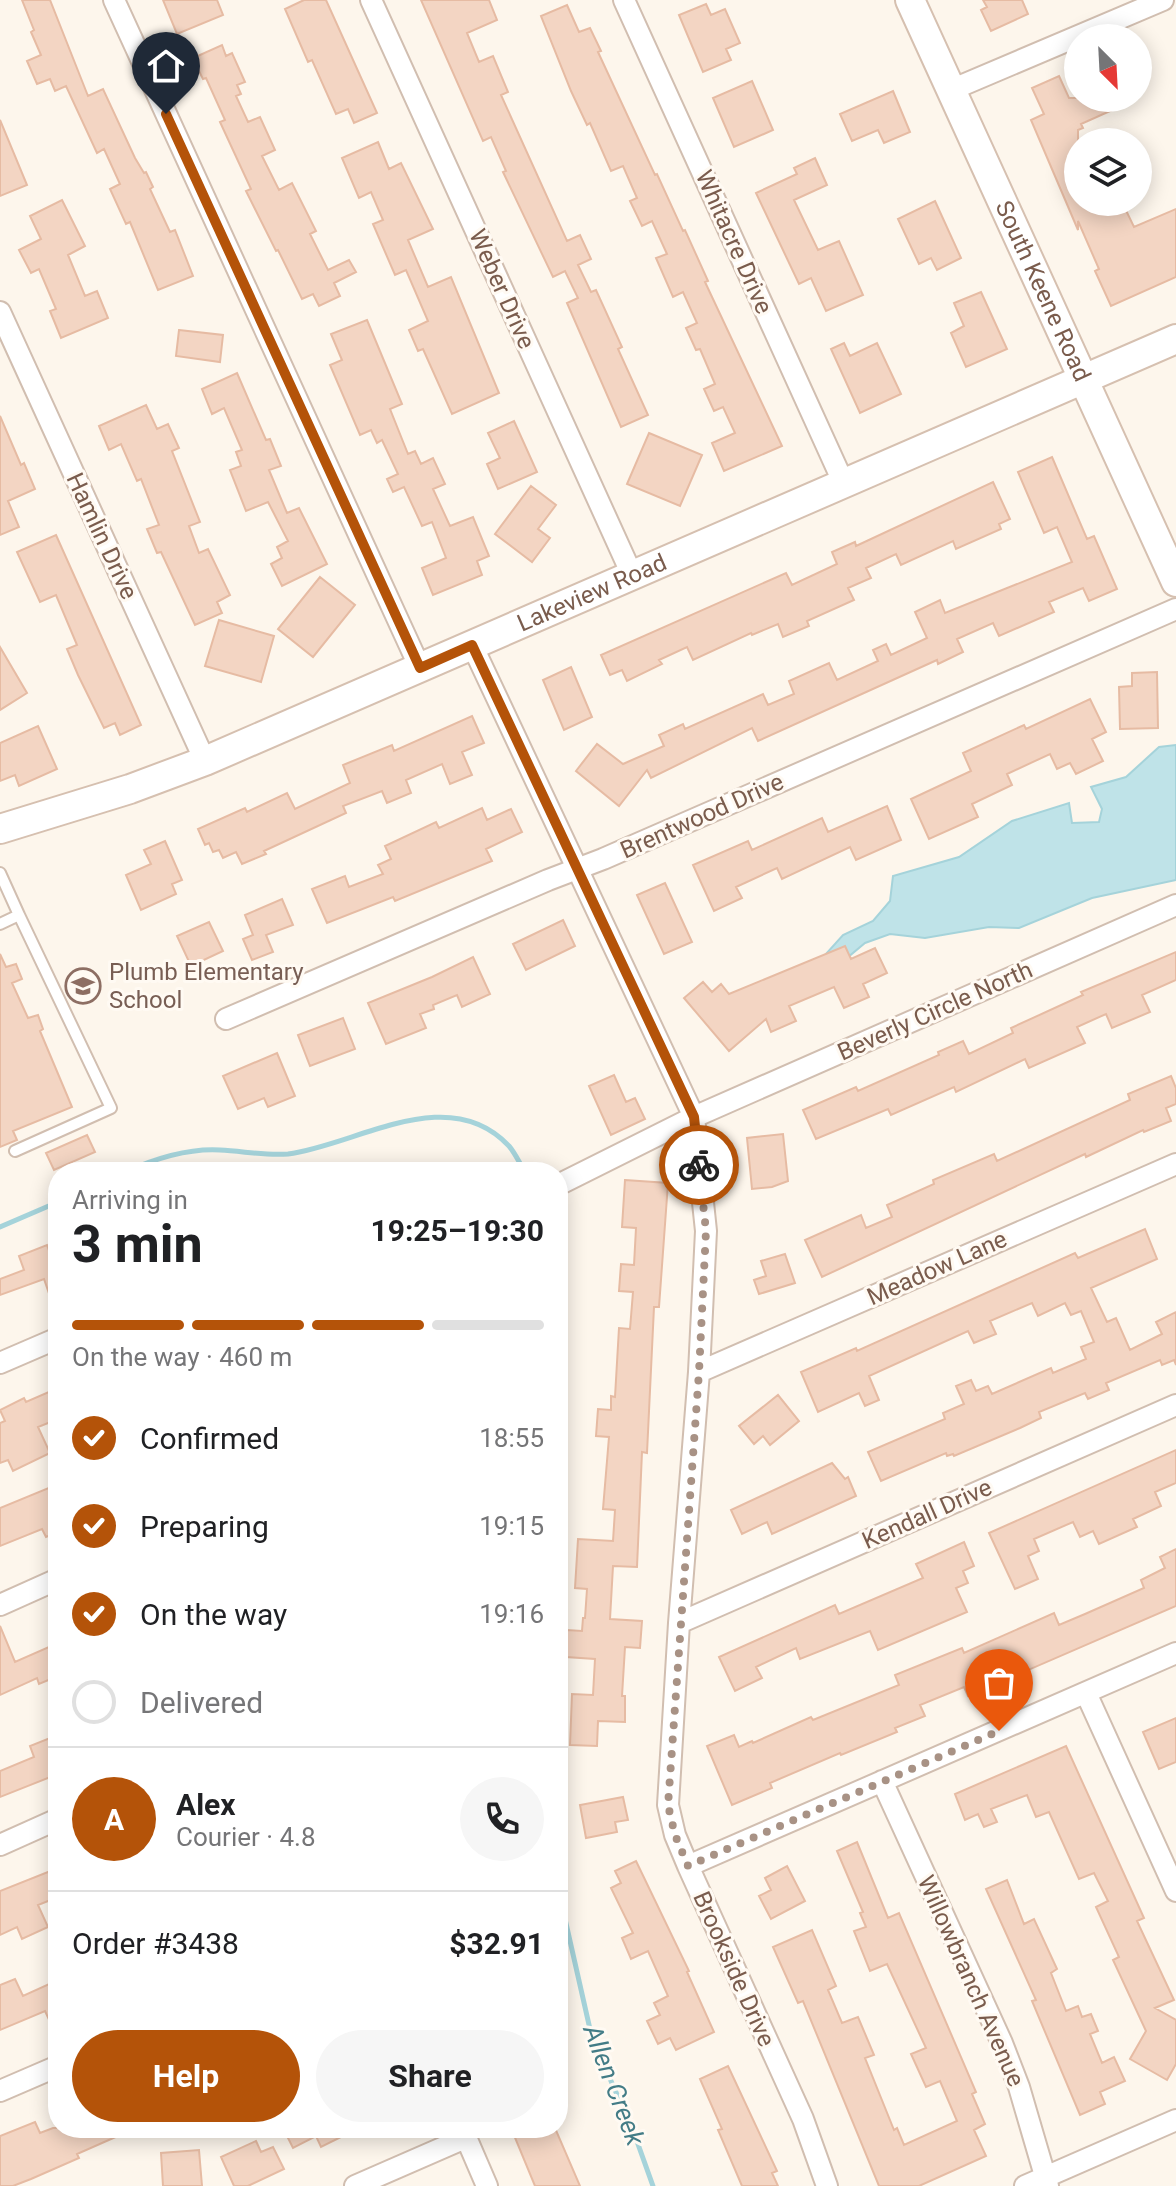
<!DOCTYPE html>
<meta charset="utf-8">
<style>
:root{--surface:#fff;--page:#f6f6f6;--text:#202124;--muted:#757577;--line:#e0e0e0;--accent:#b45309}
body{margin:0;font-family:Roboto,sans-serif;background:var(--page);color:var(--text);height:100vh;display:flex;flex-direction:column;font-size:30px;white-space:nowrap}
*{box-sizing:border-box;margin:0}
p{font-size:26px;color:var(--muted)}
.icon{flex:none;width:44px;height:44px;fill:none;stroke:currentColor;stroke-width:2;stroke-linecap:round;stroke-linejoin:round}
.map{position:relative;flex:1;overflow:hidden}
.details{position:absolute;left:48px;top:1162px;width:520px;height:976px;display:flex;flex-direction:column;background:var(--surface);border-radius:32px;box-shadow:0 4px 20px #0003}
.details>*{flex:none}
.needle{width:52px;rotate:156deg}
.tools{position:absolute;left:1064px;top:24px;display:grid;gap:16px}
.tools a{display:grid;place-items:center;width:88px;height:88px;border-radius:50%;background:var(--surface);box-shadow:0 4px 20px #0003;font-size:40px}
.pin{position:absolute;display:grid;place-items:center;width:68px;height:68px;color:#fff;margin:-82px -34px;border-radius:50% 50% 50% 0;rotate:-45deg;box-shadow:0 0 8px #0007}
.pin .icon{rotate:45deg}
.courier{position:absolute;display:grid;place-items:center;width:80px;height:80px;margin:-40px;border:6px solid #b45309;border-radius:50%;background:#fff;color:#222;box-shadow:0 2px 10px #0007}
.summary em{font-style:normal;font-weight:700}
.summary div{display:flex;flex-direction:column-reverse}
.summary{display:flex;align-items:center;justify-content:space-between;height:136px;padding:0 24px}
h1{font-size:52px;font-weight:700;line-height:60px}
.bar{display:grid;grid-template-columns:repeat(4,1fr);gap:12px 8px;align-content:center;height:96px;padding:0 24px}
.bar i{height:10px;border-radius:6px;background:var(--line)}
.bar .selected{background:var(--accent)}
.bar p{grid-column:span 4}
.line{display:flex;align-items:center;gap:20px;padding:0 24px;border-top:2px solid var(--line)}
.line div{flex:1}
.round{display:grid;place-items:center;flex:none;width:84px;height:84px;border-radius:42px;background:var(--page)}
ol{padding:0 24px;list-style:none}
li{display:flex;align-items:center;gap:24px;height:88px}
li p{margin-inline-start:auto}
li .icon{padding:8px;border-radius:50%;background:var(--accent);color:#fff;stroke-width:4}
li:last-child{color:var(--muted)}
li i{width:44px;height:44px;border:4px solid var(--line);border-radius:50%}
.button{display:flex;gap:16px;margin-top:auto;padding:16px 24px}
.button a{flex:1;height:92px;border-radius:48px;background:var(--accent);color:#fff;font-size:32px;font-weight:700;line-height:92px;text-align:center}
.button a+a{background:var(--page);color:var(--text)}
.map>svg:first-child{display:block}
.water{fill:#bfe3e8;stroke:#a5d3da;stroke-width:2}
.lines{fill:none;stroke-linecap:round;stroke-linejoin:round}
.stream{stroke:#a5d3da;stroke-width:5}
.building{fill:#f3d5c3;stroke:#e6bba3;stroke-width:2}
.lane-casing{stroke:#d1beb0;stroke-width:14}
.street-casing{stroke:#d1beb0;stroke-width:24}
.secondary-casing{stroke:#d6c0b0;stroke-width:32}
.lane{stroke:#fff;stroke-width:10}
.street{stroke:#fff;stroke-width:20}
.secondary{stroke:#fff;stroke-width:28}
.done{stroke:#a89285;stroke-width:8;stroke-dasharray:0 14.4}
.route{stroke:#b45309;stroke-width:10}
.labels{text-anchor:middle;stroke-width:6;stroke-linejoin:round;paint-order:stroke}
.street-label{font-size:24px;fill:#7a5c4d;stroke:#fffaf3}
.education-label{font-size:24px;fill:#785e54;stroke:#fffaf3;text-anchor:start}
.water-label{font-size:26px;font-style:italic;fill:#437c86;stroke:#fffaf3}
</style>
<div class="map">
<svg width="1176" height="2186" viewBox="0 0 1176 2186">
<rect width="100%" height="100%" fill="#fdf6ec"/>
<!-- water -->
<path class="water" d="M1176 745V880L1092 898 1019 928 989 927 925 938 890 934 865 943 835 968 825 955 843 935 873 921 890 901 893 876 959 857 1012 821 1069 803 1072 823 1099 822 1102 809 1091 787 1126 777 1159 747Z"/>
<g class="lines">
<!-- stream -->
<path class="stream" d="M125 1172C154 1159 188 1148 220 1150 243 1151 265 1156 288 1154 357 1145 448 1081 509 1146 515 1153 520 1164 525 1172
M0 1227 58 1202
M558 1888 592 2038 634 2133 653 2186"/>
</g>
<!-- building -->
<path class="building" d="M22 0H50L88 96 103 89 135 158 144 173 146 172 153 187 150 189 170 232 175 230 193 276 158 290 130 222 126 224 110 189 120 184 104 149 97 153 66 86 55 91 50 79 37 84 27 61 41 55 31 32 34 30Z
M163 0H217L223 15 177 34Z
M304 0H326L377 113 354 123 348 109 336 114 312 60 308 62 285 9Z
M421 0H489L497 20 467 33 479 62 493 56 508 92 501 95 567 241 580 235 591 259 578 265 591 292 596 290 622 347 618 349 648 415 621 427 567 303 578 298 565 271 553 277 503 172 506 171 491 137 483 141Z
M983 0H1022L1028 14 991 31 981 10 987 7Z
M706 4 711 15 725 9 740 43 726 49 731 60 703 72 679 15Z
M567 5 579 32 590 28 601 51 598 52 655 175 657 174 683 231 685 230 708 281 705 282 782 446 724 471 712 443 735 433 723 407 714 411 704 389 715 384 700 349 696 350 686 328 697 323 683 292 673 297 656 258 667 254 652 221 642 226 630 201 637 198 623 166 611 171 590 123 587 125 571 91 541 16Z
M222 45 226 56 232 53 245 82 237 85 241 94 236 96 248 122 260 117 275 150 262 156 279 190 292 183 316 231 310 234 328 270 349 260 356 272 334 283 340 296 319 306 313 294 302 299 278 250 276 251 246 191 251 189 220 122 225 120 206 78 203 79 199 71 197 72 191 59Z
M1059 76 1069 98H1139L1081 124 1083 128 1078 130V202H1122L1134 227 1176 209V277L1111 306 1095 271 1099 269 1078 221V230L1031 120 1044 114 1032 88Z
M752 81 773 130 734 147 713 98Z
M893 91 910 132 884 143 878 130 852 141 840 114Z
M0 120 27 185 0 196Z
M378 142 389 169 401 163 433 229 408 240 428 287 451 277 499 393 452 414 423 349 418 351 409 330 428 321 406 270 395 275 373 224 383 220 371 192 359 198 342 158Z
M815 158 827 185 794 200 818 250 839 241 863 295 826 311 811 278 799 284 756 193 797 174 794 168Z
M62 200 85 246 68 255 85 296 97 291 108 318 61 338 50 311 56 309 39 269 31 273 19 250 41 239 30 216Z
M935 201 961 258 937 270 931 258 919 264 898 219Z
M981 292 1007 349 966 367 951 333 964 326 954 303Z
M367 320 402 404 390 409 408 454 415 451 421 464 433 458 445 484 433 489 450 526 473 517 489 556 477 561 482 575 433 595 422 568 446 558 432 522 422 526 404 487 393 492 387 479 398 474 382 440 377 443 371 430 360 435 330 365 342 360 331 334Z
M179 330 223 335 220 362 176 356Z
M844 343 850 356 877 343 901 394 860 413 831 349Z
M237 373 266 440 270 439 281 466 269 470 287 513 299 508 327 564 282 586 271 564 282 558 277 547 288 541 268 502 246 511 230 470 241 466 236 452 242 450 224 408 212 414 202 389Z
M146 405 157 429 168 424 179 448 172 451 200 522 189 526 199 553 208 549 230 595 217 602 222 613 195 625 161 552 157 553 147 529 159 525 141 479 137 481 121 444 109 450 99 426Z
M0 416 21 465 24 463 35 489 8 501 19 527 0 535Z
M514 421 537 472 498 489 487 464 500 458 488 433Z
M649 433 702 455 680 506 627 484Z
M1052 457 1087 539 1094 536 1117 589 1089 601 1083 588 1049 602 1054 612 999 636 993 623 957 639 963 652 938 664 937 660 758 741 752 728 651 778 647 770 619 806 576 771 597 744 623 764 664 746 659 735 683 724 685 729 763 694 768 705 794 694 789 681 829 663 837 680 878 661 873 650 886 644 891 655 927 638 915 612 940 600 945 613 1072 562 1057 527 1044 533 1018 472Z
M993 482 1010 519 999 524 1001 529 956 549 953 541 901 565 896 554 866 568 871 578 848 588 854 600 807 621 809 626 783 637 778 624 752 635 751 633 693 660 687 647 659 660 662 664 627 681 622 670 610 675 601 655 786 573 792 585 837 564 832 552 855 542 856 546Z
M531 486 556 505 538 529 550 538 532 562 495 534Z
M56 535 141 725 120 735 115 723 104 728 78 675 67 649 77 645 56 595 40 602 17 552Z
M320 577 355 605 313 657 278 629Z
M219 620 274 636 261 682 205 666Z
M0 647 27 693 0 710Z
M571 667 592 717 564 730 543 680Z
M1157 672 1158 728 1120 729 1119 687 1132 686V673Z
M1090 699 1106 732 1092 739 1103 761 1076 774 1070 763 1057 769 1050 754 1007 774 1012 785 972 804 978 817 929 839 911 799 971 771 963 753 1024 725 1026 729Z
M472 716 484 743 462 752 472 775 450 784 442 764 406 780 411 793 387 803 382 791 343 806 346 813 264 851 266 854 242 864 236 852 223 858 219 850 213 852 209 843 205 845 198 829 245 808 247 812 287 793 295 809 350 783 343 765 392 745 394 751Z
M38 726 57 769 19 786 15 775 0 781V743Z
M887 806 901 840 856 860 850 847 782 879 777 868 736 887 742 898 714 911 693 865 748 841 752 850 822 818 828 832Z
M482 808 487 820 511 809 522 832 486 849 492 861 395 901 393 897 327 923 312 889 345 876 349 887 383 874 378 865 391 859 385 846 436 822 439 828Z
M165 841 182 880 172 884 176 894 141 910 126 875 151 864 144 850Z
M665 883 692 942 664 954 637 895Z
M282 899 293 925 266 935 273 952 252 960 243 939 253 935 245 915Z
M563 920 575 946 526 970 513 944Z
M209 922 223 951 191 966 177 936Z
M845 946 851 959 875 948 887 973 863 984 869 997 844 1008 834 987 789 1006 796 1021 771 1032 766 1019 729 1051 684 998 703 982 712 992 721 984 729 994Z
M1176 952V980L1142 995 1150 1012 1112 1028 1106 1014 1077 1027 1085 1043 1029 1068 1025 1059 956 1092 954 1087 891 1115 888 1109 816 1139 803 1110 856 1087 858 1091 939 1055 938 1052 963 1041 969 1054 1013 1033 1011 1028 1083 995 1081 992Z
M0 954 6 967 16 964 22 979 12 983 28 1018 38 1015 43 1029 40 1031 72 1107 13 1131 17 1140 0 1147Z
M473 957 490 994 462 1007 457 995 433 1005 434 1009 420 1014 426 1028 386 1044 368 1003 432 977Z
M343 1018 355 1049 310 1066 298 1035Z
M277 1053 295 1096 268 1107 264 1098 238 1109 223 1076Z
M614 1075 626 1102 635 1098 645 1119 611 1135 589 1086Z
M1171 1076 1176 1088V1104L1166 1108 1171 1121 1144 1132 1143 1130 1086 1157 1085 1154 822 1277 805 1240 861 1215 866 1228 892 1217 887 1205 934 1184 933 1180 994 1154 997 1161 1130 1100 1128 1094Z
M783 1134 788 1181 772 1187 752 1189 747 1138Z
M87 1135 95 1152 54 1170 46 1153Z
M625 1180 668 1183 659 1307H654L647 1453 642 1452 637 1567 613 1566 610 1619 642 1621 640 1648 625 1647 622 1696H625V1722L598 1721 597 1746 570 1745 572 1694 593 1695 595 1659 566 1657 567 1630 582 1631 583 1618H585L587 1589 575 1588 578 1539 613 1541 615 1510 603 1509 609 1437 596 1436 598 1409 611 1410V1396L615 1397 619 1328 630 1329 633 1292 619 1291 621 1264 634 1265 636 1228 622 1227Z
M1145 1229 1157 1259 1091 1288 1107 1322 1116 1318 1130 1350 1162 1334 1156 1322 1176 1312V1365L1174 1360 1162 1365 1160 1360 1106 1383 1109 1390 1088 1399 1085 1393 1039 1412 1041 1418 1020 1428 954 1456 953 1454 947 1456 946 1453 881 1481 868 1452 945 1419 943 1413 964 1404 956 1386 971 1380 976 1391 988 1386 992 1394 1051 1368 1053 1373 1086 1359 1081 1347 1094 1342 1081 1311 1071 1315 1065 1303 1038 1316 1032 1303 990 1321 996 1334 974 1343 968 1331 869 1376 879 1400 865 1406 859 1393 818 1412 801 1372 856 1348 857 1351 1075 1253 1078 1258Z
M47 1245 52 1259 58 1257 56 1314 44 1279 0 1295V1279L24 1270 19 1256Z
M785 1254 795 1283 759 1294 754 1280 766 1276 761 1261Z
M58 1388V1419L38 1427 50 1453 13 1471 8 1460 0 1463V1423L5 1421 0 1410 24 1398 26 1402Z
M778 1395 799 1421 770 1445 763 1436 754 1444 739 1426Z
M1176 1450V1483L1155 1492 1161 1506 1133 1519 1137 1527 1099 1544 1093 1531 1080 1537 1073 1522 1034 1539 1039 1551 1028 1556 1038 1579 1015 1589 989 1533Z
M832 1463 845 1479 848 1477 856 1496 772 1534 767 1522 742 1534 731 1510Z
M51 1487 54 1495 58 1493V1532L46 1537 42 1529 0 1546V1508Z
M964 1542 974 1566 963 1571 968 1583 956 1588 967 1612 878 1650 870 1631 800 1659 796 1648 756 1667 762 1678 735 1691 719 1657 835 1605 839 1614 923 1578 916 1564Z
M1176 1549V1606L968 1696 964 1687 920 1705 925 1716 895 1728 897 1732 841 1755 840 1753 770 1783 772 1788 732 1805 707 1746 734 1735 739 1747 752 1741 753 1743 811 1717 813 1720 899 1685 895 1675 962 1648 964 1653 1054 1613 1059 1625 1085 1614 1144 1588 1141 1580 1165 1568 1160 1557Z
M0 1626 15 1662 58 1643V1676L39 1684 37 1678 0 1695Z
M1176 1718V1762L1159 1769 1143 1732Z
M55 1736 58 1744V1774L0 1797V1771L34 1757 30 1746Z
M1066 1746 1144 1918 1137 1921 1174 2000 1155 2008 1176 2020V2064L1167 2080 1130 2059 1146 2031 1113 1960 1119 1957 1096 1907 1108 1901 1094 1873 1079 1879 1049 1812 1036 1817 1027 1795 991 1809 997 1822 984 1827 978 1814 965 1820 955 1794Z
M623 1797 628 1820 615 1822 617 1832 586 1838 580 1805Z
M857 1842 888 1918 899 1913 976 2092 972 2094 985 2124 974 2130 986 2156 919 2186H879L803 2001 798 2003 773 1947 812 1930 836 1986 828 1990 842 2023 858 2017 874 2055 865 2058 894 2130 897 2128 904 2145 957 2121 940 2081 926 2087 911 2054 926 2048 887 1964 870 1971 854 1931 866 1927 860 1913 863 1912 837 1851Z
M636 1861 689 1971 687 1972 714 2032 676 2050 670 2038 658 2044 647 2021 660 2015 654 2003 668 1996 648 1951 631 1959 622 1938 633 1933 611 1888 621 1883 615 1871Z
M787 1866 805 1901 771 1919 759 1896 771 1890 765 1878Z
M58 1868V1897L38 1905 48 1927 22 1939 17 1927 0 1935V1891Z
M1007 1880 1024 1924 1034 1919 1057 1969 1051 1973 1066 2011 1078 2006 1082 2017 1091 2014 1098 2031 1090 2034 1102 2063 1114 2057 1125 2081 1100 2092 1105 2104 1080 2115 1032 2001 1036 2000 986 1889Z
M15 1979 23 1996 58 1980V2039L45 2011 0 2030V1985Z
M728 2066 777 2171 772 2173 778 2186H742L718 2130 722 2129 700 2079Z
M35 2122 40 2133 53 2128H136L77 2154 79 2158 31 2179 13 2186H0V2136Z
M283 2128H359L321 2147 316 2136 293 2148Z
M511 2128H555L580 2186H535Z
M256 2141 261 2152 273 2147 284 2169 248 2186H234L221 2157Z
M199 2150 202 2186H163L161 2153Z"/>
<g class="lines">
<defs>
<path id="lane" d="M0 873 19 915 0 924
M15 1151 111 1108 19 915"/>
<path id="street" d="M114 0 420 668
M371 0 633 577
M624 0 844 484
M951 90 1163 0
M0 312 205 761
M472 645 694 1117 706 1231 699 1372 679 1623 668 1805 675 1835 688 1866 803 2119 827 2186
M226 1019 548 880 603 859 1176 609
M558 1185 694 1117 1176 905
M0 1363 58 1338
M699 1372 1176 1164
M0 1605 58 1579
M679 1623 1176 1405
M1086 1693 1176 1891
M882 1781 1002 2043 1019 2087 1048 2186
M0 1845 58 1819
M688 1866 1176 1653
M0 2091 58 2066
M462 2128 487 2186
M355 2186 465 2138
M1025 2186 1176 2120"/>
<g id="secondary">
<path id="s1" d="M910 0 1176 582"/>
<path id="s2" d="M0 829 130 789 205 761 1176 339"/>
</g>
</defs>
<!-- lane casing -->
<use href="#lane" class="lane-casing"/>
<!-- street casing -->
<use href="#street" class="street-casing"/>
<!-- secondary casing -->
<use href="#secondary" class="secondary-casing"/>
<!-- lane -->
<use href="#lane" class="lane"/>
<!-- street -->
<use href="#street" class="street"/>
<!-- secondary -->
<use href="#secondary" class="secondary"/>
</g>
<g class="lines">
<!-- done -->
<path class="done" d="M699 1165 706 1231 699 1372 668 1805 675 1835 688 1866 999 1731"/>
<!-- route -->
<path class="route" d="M166 114 420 668 472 645 694 1117 699 1165"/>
</g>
<!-- icons -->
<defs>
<symbol id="school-ring" viewBox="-11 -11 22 22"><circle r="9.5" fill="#fffaf3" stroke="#8d6e63" stroke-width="1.5"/><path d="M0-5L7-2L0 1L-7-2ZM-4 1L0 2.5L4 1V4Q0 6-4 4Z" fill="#8d6e63"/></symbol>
</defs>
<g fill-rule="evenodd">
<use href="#school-ring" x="63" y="966" width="40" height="40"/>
</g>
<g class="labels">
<!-- street labels -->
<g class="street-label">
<text transform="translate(734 242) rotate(66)" y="8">Whitacre Drive</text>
<text transform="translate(502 289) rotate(66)" y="8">Weber Drive</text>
<text dy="8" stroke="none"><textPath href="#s1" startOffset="320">South Keene Road</textPath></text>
<text transform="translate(102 536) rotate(65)" y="8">Hamlin Drive</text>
<text dy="8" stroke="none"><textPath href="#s2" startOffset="638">Lakeview Road</textPath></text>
<text transform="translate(702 816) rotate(-24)" y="8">Brentwood Drive</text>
<text transform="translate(935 1011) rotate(-24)" y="8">Beverly Circle North</text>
<text transform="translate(937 1268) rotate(-24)" y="8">Meadow Lane</text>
<text transform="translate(927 1514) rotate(-24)" y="8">Kendall Drive</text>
<text transform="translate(734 1969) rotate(66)" y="8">Brookside Drive</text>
<text transform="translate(971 1981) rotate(66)" y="8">Willowbranch Avenue</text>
</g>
<!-- education labels -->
<g class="education-label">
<text x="109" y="980">Plumb Elementary<tspan x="109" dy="28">School</tspan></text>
</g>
<!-- water labels -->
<g class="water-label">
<text transform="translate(614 2085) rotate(69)" y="9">Allen Creek</text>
</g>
</g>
</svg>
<div class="tools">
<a><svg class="needle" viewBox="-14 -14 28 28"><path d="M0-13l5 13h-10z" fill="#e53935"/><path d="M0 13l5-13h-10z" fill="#757577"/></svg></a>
<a><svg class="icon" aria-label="layers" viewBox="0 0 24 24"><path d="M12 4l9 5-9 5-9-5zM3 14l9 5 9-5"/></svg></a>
</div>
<div class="pin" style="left:999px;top:1731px;background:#ea580c"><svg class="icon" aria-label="bag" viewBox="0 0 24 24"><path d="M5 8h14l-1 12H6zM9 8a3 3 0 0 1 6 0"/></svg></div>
<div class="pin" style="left:166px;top:114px;background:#1f2937"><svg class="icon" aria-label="home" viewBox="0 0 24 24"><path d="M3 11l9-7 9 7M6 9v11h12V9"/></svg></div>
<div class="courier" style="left:699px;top:1165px"><svg class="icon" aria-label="bike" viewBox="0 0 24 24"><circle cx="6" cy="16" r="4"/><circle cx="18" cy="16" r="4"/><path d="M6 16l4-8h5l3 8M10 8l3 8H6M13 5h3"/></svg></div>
<section class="details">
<div class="summary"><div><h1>3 min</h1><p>Arriving in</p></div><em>19:25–19:30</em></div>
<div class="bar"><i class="selected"></i><i class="selected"></i><i class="selected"></i><i></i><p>On the way · 460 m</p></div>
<ol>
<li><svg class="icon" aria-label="check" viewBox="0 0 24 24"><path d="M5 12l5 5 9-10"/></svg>Confirmed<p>18:55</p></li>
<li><svg class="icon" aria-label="check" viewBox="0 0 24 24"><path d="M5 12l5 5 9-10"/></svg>Preparing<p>19:15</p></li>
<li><svg class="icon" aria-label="check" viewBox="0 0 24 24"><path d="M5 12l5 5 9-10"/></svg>On the way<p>19:16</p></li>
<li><i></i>Delivered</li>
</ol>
<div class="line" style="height:144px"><b class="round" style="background:var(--accent);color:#fff">A</b><div><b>Alex</b><p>Courier · 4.8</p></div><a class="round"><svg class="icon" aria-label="phone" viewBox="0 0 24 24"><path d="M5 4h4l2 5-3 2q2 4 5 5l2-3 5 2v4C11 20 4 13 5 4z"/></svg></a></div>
<div class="line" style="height:104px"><div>Order #3438</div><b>$32.91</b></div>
<div class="button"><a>Help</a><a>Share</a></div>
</section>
</div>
